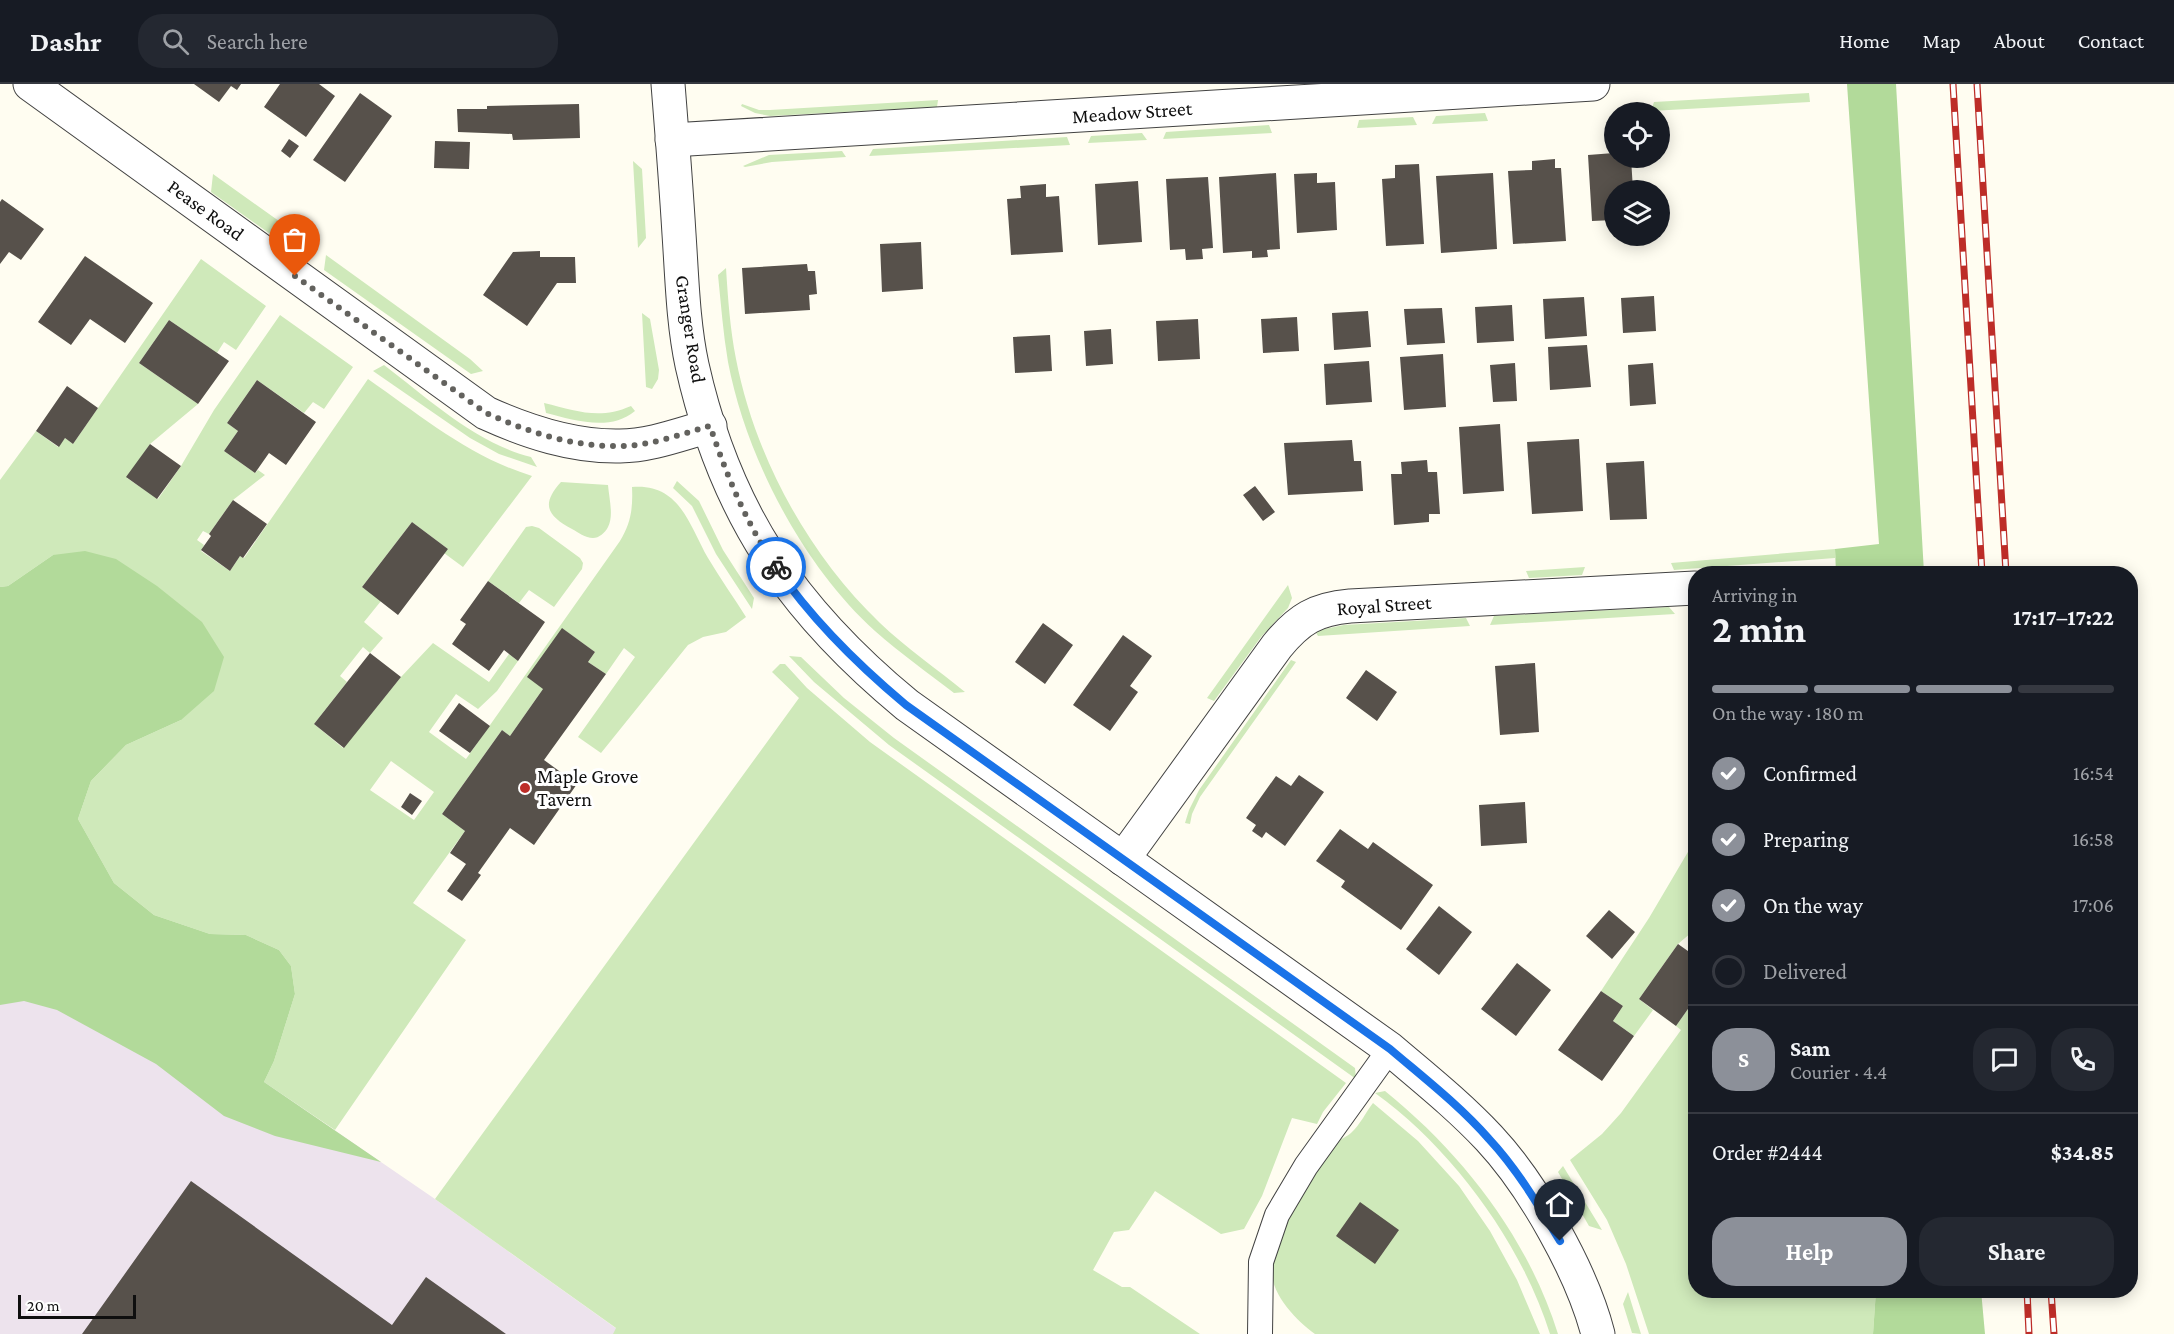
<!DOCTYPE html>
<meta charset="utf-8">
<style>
:root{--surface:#171b24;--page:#242831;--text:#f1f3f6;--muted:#9ea1a6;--line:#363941;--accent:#8c9099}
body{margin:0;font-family:"Crimson Pro",serif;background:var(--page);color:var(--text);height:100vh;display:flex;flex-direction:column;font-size:22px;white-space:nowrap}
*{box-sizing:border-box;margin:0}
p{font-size:20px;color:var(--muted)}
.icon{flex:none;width:33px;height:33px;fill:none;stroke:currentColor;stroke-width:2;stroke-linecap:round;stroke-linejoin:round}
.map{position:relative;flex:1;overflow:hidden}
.panel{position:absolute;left:1688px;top:482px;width:450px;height:732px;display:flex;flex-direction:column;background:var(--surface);border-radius:24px;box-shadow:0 3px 15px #0003}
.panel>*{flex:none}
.tools{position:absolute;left:1604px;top:18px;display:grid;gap:12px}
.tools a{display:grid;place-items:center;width:66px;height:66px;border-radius:50%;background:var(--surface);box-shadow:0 3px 15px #0003;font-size:30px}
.scale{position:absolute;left:18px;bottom:15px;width:118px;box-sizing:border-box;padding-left:6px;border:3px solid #0f0f0f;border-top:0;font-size:16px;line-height:21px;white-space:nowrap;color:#0f0f0f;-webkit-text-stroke:4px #fff;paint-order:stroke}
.pin{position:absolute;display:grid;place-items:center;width:51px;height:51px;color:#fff;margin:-62px -26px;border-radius:50% 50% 50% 0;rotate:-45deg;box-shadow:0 0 6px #0007}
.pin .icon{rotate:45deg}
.courier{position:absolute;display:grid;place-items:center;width:60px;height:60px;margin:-30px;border:4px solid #1a73e8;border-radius:50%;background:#fff;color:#222;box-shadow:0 2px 8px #0007}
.head em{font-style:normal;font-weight:700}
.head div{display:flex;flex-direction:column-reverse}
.head{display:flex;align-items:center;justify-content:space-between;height:102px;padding:0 24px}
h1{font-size:39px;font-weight:700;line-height:45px}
.bar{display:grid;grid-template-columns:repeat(4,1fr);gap:9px 6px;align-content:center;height:72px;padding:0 24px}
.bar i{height:8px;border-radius:4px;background:var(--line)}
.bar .selected{background:var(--accent)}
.bar p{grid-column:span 4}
.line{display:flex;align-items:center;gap:15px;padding:0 24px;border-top:2px solid var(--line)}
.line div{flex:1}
.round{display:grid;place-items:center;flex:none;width:63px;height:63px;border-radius:24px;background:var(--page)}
ol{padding:0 24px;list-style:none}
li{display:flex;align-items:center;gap:18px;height:66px}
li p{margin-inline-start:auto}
li .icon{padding:6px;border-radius:50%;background:var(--accent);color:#fff;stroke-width:4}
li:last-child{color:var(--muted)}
li i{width:33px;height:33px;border:3px solid var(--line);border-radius:50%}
.cta{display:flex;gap:12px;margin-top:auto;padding:12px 24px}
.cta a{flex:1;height:69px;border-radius:24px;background:var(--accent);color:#fff;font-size:24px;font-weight:700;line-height:69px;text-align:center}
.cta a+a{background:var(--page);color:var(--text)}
header{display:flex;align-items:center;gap:36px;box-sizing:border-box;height:84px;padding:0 30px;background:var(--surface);border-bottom:2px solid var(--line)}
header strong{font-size:28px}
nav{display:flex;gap:33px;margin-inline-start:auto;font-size:21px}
.search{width:420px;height:54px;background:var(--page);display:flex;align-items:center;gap:15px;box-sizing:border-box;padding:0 21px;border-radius:24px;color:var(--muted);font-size:22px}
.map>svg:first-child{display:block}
.industrial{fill:#ede3ed}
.green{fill:#cfe9ba;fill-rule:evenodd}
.forest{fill:#b2da9a}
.building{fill:#57514b}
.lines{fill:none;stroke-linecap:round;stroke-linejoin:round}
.service-casing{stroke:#424242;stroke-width:26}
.minor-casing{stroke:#424242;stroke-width:35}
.tertiary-casing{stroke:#424242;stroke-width:35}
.service{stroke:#fff;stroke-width:24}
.minor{stroke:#fff;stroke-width:33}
.tertiary{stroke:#fff;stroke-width:33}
.rail-casing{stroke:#bd2d28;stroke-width:7}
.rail{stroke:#fff;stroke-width:4.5;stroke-dasharray:14;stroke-linecap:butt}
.done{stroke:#63625e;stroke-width:6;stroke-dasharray:0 10.8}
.route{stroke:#1a73e8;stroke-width:8}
.poi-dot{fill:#bd2d28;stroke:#fff;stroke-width:2}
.labels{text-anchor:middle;stroke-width:6;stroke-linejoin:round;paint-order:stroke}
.street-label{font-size:20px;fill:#0f0f0f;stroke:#fff}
.poi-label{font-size:20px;fill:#0f0f0f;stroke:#fff;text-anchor:start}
</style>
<header>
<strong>Dashr</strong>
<div class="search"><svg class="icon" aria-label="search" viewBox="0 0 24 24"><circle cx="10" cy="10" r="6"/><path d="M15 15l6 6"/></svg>Search here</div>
<nav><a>Home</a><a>Map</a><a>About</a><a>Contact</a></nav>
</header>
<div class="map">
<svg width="2174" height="1250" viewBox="0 0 2174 1250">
<rect width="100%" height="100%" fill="#fffdf1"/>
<!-- industrial -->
<path class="industrial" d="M0 807 264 998 435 1115 624 1250H0Z"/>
<!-- green -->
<path class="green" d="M1809 9 1810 18 1651 27 1654 18Z
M938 16 937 23 770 32 755 29 741 22 742 20 759 26H770Z
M1485 29 1488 37 1432 40 1436 32Z
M1413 33 1417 41 1357 44 1359 36Z
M1269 41 1272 49 1163 55 1166 48Z
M1142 49 1147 56 1088 59 1091 52Z
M1067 53 1070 61 869 72 873 65Z
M842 67 846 73 772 78 745 83 743 82 769 71Z
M633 77 642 85 646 154 638 164Z
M213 90 307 157 294 167 211 108Z
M326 171 470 275 483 287 471 290 324 186Z
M201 175 266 222 236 266 224 258 217 269 169 236 139 279 198 320 150 360 127 394 158 415 181 382 214 326 280 231 353 283 324 325 313 318 304 329 257 296 227 339 238 347 224 367 255 389 258 386 265 391 233 416 209 450 203 447 197 456 204 461 201 467 230 487 240 472 244 474 368 295C421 332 470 373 532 392L463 483 444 469 448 465 412 438 362 503 381 517 364 538 383 554 370 569 363 563 340 592 347 598 314 640 343 664 401 593 433 559 489 598 509 570 518 577 497 607 478 625 456 610 429 648 466 675 620 457C631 439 633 424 632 403 680 399 689 441 708 474 720 494 734 514 746 533L726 548 703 553 688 561 601 669 578 653 635 573 624 564 606 590 588 578 595 568 563 545 543 605 510 652 502 646 442 730 465 747 413 819 466 856 335 1046 264 998 274 977 295 910 291 882 279 866 246 851 210 850 154 831 114 799 78 735 91 697 126 661 181 636 53 471 8 502 0 503V396L36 347 58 363 65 354 73 360ZM391 677 434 708 414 736 370 706Z
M726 184C728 215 730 244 736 275 755 373 808 470 880 539 906 564 937 585 965 608L954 609C928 589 900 569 875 547 803 482 746 373 728 278 723 249 721 220 718 191Z
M642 229 650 235 659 286 658 295 652 305 646 303Z
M384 281C429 315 475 359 531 373L537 383 499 370 470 354 373 287Z
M544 319C577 327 599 336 631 322L635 327C610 348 574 336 546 329Z
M677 397 699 417 723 466 754 514 752 525 716 470 692 422 673 404Z
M561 398 608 401C609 414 614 432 608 443 605 449 599 454 593 454 585 454 578 448 572 445 548 432 540 421 561 398Z
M532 442 539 444 580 474 583 479 582 485 554 523 529 506 519 519 488 497 526 443Z
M1835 465V474L1674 486 1671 479Z
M1585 483 1582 491 1529 494 1526 487Z
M1288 501 1292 514 1288 524 1261 553 1214 617 1207 614Z
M1669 523 1675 530 1490 541 1494 532Z
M1466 534 1470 542 1318 552 1315 547 1344 541Z
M789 572 801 573 844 614 894 654 1355 984 1356 995 889 661 814 598Z
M1291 576 1296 578 1200 713 1192 730 1190 740 1185 739 1189 726 1199 706Z
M780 580H785L807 604 870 658 1346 999 1323 1028 1317 1040 1292 1034 1262 1112 1244 1145 1221 1150 1155 1107 1129 1146 1114 1148 1093 1186 1122 1203H1130L1200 1250H613L616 1244 435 1115 799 614 772 588Z
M1695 756V850L1692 848 1678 860 1639 915 1653 926 1634 952 1613 937 1623 922 1601 907 1649 834Z
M1695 915V1206H1876L1873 1250H1649L1626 1180 1607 1136 1570 1076 1602 1050 1621 1029 1681 946 1676 942Z
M1385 1007C1463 1070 1528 1154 1558 1250H1550C1522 1160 1452 1064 1375 1009Z
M1373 1019 1418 1057 1459 1102 1490 1147 1517 1196 1540 1250H1315C1297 1237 1269 1209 1272 1184 1276 1141 1310 1092 1337 1059 1341 1054 1347 1053 1351 1049 1360 1041 1366 1028 1373 1019Z
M1563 1082 1602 1146 1589 1142 1558 1088Z
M1628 1208 1641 1250 1632 1249 1623 1220Z"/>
<!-- forest -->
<path class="forest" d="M1847 0H1896L1924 489H1836L1835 465 1879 460Z
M85 467 116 475 157 502 202 538 224 573 214 607 181 636 126 661 91 697 78 735 114 799 154 831 210 850 246 851 279 866 291 882 295 910 274 977 264 998 381 1078 275 1052 224 1032 156 980 57 926 24 917 0 921V503L8 502 53 471Z
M1876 1206H1981L1985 1250H1873Z"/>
<!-- building -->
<path class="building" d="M194 0H241L237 6 231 2 219 18Z
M280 0H319L335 12 306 53 264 23Z
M360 9 392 32 345 98 313 76Z
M579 20 580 54 513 56 512 50 458 48 457 25H487V22Z
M289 55 299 62 290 74 281 67Z
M435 57 470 58 469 85 434 84Z
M1614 69V74H1631L1633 106H1614V136L1592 137 1588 71Z
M1555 75V84H1561L1566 157 1513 160 1508 87 1532 86V77Z
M1419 80 1424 160 1386 162 1382 95 1395 94V81Z
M1276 89 1280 165 1267 166 1268 173 1252 174V167L1223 169 1219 93Z
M1317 89V99L1335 98 1337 146 1297 149 1294 90Z
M1493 89 1497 165 1441 169 1436 92Z
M1208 93 1213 164 1202 165 1203 175 1186 176 1185 165 1170 166 1166 95Z
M1138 97 1142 158 1098 161 1095 100Z
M1046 100V113L1059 112 1063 168 1011 171 1007 115 1021 114 1020 102Z
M2 115 44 145 21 176 9 168 0 180V118Z
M921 158 923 205 882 208 880 160Z
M540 167V173H575L576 199H557L527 242 483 211 513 168Z
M85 172 153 219 125 259 90 235 71 261 38 238Z
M807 180 808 187H815L817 210 809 211 810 226 745 230 742 184Z
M1654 212 1656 247 1623 249 1621 214Z
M1584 213 1587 252 1545 255 1543 215Z
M1512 221 1514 257 1477 259 1475 223Z
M1442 224 1445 259 1407 261 1404 225Z
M1368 227 1371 263 1334 266 1332 229Z
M1297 233 1299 267 1263 269 1261 235Z
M1198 235 1200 275 1158 277 1156 237Z
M169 236 229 277 198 320 139 279Z
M1111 245 1113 280 1086 282 1084 247Z
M1050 251 1052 287 1015 289 1013 253Z
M1587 261 1591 303 1550 306 1548 263Z
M1443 270 1446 323 1404 326 1400 273Z
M1369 277 1372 318 1326 321 1324 280Z
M1515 279 1517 317 1493 318 1490 281Z
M1653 279 1656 320 1630 322 1628 281Z
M257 296 316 338 286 381 269 369 255 389 224 367 238 347 227 339Z
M67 302 98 324 73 360 65 354 59 363 36 347Z
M1500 340 1504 407 1463 410 1459 343Z
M1579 355 1583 427 1532 430 1527 358Z
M1352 356 1354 377H1361L1363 407 1288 411 1284 359Z
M150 360 181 382 157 415 126 393Z
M1427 376 1428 388H1437L1440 430H1429V438L1394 441 1391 390H1402L1401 378Z
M1644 377 1647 435 1610 436 1606 379Z
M1255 402 1275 428 1263 437 1243 411Z
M233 416 267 440 243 474 240 472 230 487 201 466 211 452 209 450Z
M412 438 448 465 398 531 362 503Z
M488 497 545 538 518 577 504 566 489 587 452 560 466 540 460 536Z
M1043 539 1073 561 1045 600 1015 578Z
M562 544 595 568 588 578 606 590 544 676 577 700 534 761 510 744 478 789 481 791 462 817 447 807 466 780 450 769 465 747 442 730 502 646 510 652 543 605 527 593Z
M1123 551 1152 572 1130 602 1138 608 1110 647 1073 621Z
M370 569 401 593 344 664 314 640Z
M1535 579 1539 648 1500 651 1495 582Z
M1366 586 1397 608 1377 637 1346 614Z
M459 619 490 642 470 669 439 647Z
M1299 691 1324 708 1285 762 1266 748 1262 754 1252 747 1256 741 1246 734 1276 692 1291 702Z
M410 709 422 717 412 731 401 723Z
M1525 718 1527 759 1481 762 1479 721Z
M1340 745 1368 765 1373 758 1433 801 1401 846 1341 803 1345 797 1316 777Z
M1439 822 1472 848 1439 891 1406 865Z
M1609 826 1635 848 1612 875 1586 852Z
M1678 860 1695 872V915L1676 942 1639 915Z
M1517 879 1551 906 1516 952 1481 925Z
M1601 907 1623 922 1613 937 1634 952 1602 997 1558 966Z
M191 1097 392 1241 426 1193 506 1250H82Z
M1360 1118 1399 1146 1375 1180 1336 1152Z"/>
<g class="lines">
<defs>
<path id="service" d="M1260 1250 1261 1178 1277 1131 1306 1082 1390 965"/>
<path id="minor" d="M30 0 486 329C528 348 573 363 620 362 650 362 681 350 710 342
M672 56 1593 0
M1123 775 1277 562C1299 535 1316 525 1350 522L1695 504"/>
<path id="tertiary" d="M668 0C672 50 676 100 679 150 682 194 683 239 692 281 725 429 792 526 907 621L1390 965C1424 994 1458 1021 1489 1054 1533 1101 1582 1188 1598 1250"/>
</defs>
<!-- service casing -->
<use href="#service" class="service-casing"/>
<!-- minor casing -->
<use href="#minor" class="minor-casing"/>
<!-- tertiary casing -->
<use href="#tertiary" class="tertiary-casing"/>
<!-- service -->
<use href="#service" class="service"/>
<!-- minor -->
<use href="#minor" class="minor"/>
<!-- tertiary -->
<use href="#tertiary" class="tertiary"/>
<defs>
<path id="rail" d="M1953 0 1982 489
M1977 0 2006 489
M2027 1206 2029 1250
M2051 1206 2054 1250"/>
</defs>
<!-- rail casing -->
<use href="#rail" class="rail-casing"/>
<!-- rail -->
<use href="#rail" class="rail"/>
</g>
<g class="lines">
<!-- done -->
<path class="done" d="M295 192 486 329C528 348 573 363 620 362 650 362 681 350 710 342 727 392 746 439 776 483"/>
<!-- route -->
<path class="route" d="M776 483C812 536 857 580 906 621L1390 965C1424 994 1459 1021 1489 1055 1517 1085 1539 1122 1560 1157"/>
</g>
<!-- markers -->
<circle class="poi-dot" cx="525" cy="704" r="6"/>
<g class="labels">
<!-- street labels -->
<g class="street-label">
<text transform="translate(1132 28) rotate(-4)" y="7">Meadow Street</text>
<text transform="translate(206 126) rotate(36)" y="7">Pease Road</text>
<text transform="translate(691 245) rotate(81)" y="7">Granger Road</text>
<text transform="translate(1384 521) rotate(-4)" y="7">Royal Street</text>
</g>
<!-- poi labels -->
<g class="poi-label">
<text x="537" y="699">Maple Grove<tspan x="537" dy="23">Tavern</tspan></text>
</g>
</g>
</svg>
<div class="tools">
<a><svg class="icon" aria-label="locate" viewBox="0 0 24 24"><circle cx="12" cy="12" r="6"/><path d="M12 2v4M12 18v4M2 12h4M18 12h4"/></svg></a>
<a><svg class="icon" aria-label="layers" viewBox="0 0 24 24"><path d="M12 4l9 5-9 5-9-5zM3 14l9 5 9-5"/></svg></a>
</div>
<div class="scale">20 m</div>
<div class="pin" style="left:295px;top:192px;background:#ea580c"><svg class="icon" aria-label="bag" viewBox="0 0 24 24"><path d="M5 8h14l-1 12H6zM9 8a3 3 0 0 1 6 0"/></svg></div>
<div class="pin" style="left:1560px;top:1157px;background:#1f2937"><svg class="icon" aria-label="home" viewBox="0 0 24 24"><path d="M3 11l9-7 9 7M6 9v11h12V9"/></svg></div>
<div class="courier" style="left:776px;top:483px"><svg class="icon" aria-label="bike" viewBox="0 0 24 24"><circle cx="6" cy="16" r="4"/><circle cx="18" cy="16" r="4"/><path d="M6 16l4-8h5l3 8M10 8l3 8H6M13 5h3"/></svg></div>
<section class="panel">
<div class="head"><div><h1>2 min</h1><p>Arriving in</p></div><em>17:17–17:22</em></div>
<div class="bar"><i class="selected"></i><i class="selected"></i><i class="selected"></i><i></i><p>On the way · 180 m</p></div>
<ol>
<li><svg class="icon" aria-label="check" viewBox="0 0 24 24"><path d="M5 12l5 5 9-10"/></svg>Confirmed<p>16:54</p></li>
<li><svg class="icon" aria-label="check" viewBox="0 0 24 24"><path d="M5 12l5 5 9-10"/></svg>Preparing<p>16:58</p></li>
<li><svg class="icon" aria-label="check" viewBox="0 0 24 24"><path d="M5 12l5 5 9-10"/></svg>On the way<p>17:06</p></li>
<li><i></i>Delivered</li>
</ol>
<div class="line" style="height:108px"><b class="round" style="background:var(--accent);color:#fff">S</b><div><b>Sam</b><p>Courier · 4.4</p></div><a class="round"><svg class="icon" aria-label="chat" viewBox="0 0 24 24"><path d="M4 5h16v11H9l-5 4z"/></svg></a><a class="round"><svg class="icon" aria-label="phone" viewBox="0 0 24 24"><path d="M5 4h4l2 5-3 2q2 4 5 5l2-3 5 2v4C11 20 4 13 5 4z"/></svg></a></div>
<div class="line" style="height:78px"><div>Order #2444</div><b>$34.85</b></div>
<div class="cta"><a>Help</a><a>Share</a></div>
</section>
</div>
